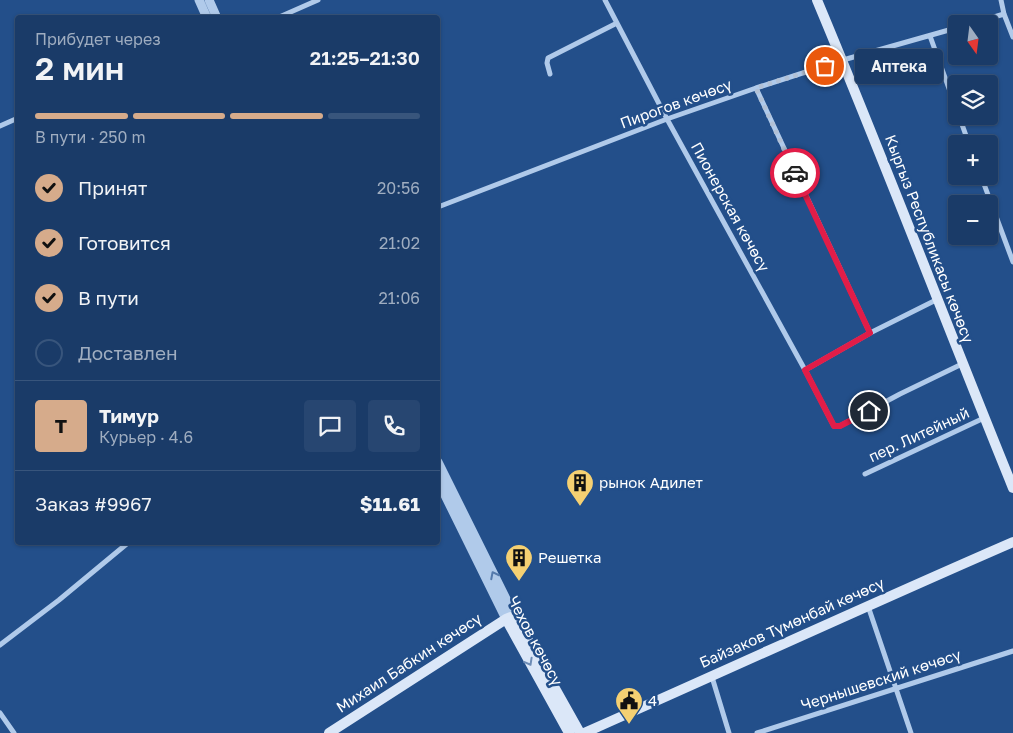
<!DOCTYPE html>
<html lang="ru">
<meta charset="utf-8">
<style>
:root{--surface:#1a3b68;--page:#274671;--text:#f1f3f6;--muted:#9fadc0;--line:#38557c;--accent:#d6ab8b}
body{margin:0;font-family:"Golos Text",sans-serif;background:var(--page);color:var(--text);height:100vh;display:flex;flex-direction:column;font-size:19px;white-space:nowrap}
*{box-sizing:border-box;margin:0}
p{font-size:16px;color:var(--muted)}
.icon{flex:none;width:28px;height:28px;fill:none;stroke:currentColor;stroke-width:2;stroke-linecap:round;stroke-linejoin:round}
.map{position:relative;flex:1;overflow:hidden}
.details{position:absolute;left:15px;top:15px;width:425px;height:530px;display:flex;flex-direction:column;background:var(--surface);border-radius:5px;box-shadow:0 1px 4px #0004,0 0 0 1px var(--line)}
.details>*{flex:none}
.needle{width:32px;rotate:166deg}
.buttons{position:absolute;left:948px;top:15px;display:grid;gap:10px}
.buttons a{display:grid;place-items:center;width:50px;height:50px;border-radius:5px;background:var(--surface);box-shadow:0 1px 4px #0004,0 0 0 1px var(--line);font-size:25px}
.pin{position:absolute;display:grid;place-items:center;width:42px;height:42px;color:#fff;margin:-21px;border:2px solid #fff;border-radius:50%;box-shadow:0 1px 5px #0007}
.courier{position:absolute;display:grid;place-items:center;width:50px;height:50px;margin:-25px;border:4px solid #e11d48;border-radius:50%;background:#fff;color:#222;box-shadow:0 1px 6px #0007}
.bubble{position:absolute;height:35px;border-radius:5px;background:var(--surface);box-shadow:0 1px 4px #0004,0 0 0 1px var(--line);font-size:16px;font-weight:600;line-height:35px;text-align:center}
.summary em{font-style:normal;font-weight:600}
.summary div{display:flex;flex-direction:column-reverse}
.summary{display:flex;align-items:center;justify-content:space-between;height:85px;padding:0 20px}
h1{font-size:32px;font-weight:600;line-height:38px}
.bar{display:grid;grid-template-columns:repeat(4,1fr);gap:8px 5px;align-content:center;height:60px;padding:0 20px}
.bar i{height:6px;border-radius:4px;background:var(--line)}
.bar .on{background:var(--accent)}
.bar p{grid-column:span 4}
.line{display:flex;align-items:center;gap:12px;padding:0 20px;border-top:1px solid var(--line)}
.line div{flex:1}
.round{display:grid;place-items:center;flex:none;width:52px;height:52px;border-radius:5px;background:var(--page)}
ol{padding:0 20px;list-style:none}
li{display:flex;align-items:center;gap:15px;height:55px}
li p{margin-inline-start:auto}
li .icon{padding:5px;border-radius:50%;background:var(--accent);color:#111;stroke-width:4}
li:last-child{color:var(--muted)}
li i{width:28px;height:28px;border:2px solid var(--line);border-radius:50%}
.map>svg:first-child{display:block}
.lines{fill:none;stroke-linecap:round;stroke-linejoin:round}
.minor{stroke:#b0caea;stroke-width:5}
.tertiary{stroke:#b0caea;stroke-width:9}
.secondary{stroke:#dbe7f8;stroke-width:10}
.oneway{stroke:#547aac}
.oneway2{stroke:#6d8cb6}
.done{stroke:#b2c1d6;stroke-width:5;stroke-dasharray:0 9}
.route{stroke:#e11d48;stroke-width:6}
.labels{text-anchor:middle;stroke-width:5;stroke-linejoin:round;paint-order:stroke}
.street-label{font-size:15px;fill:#fff;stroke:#234f8a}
.poi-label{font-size:15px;fill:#fff;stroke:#234f8a;text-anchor:start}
</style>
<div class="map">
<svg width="1013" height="733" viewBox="0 0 1013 733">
<rect width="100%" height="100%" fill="#234f8a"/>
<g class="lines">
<!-- minor -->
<path class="minor" d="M605 0 667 119 805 370 834 426H840L900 394 962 364
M1001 0 1004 14 1013 37
M277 18 318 0
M971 24 1004 14
M930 36 956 108
M550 74 547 63 548 58 617 23
M756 88 870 333
M959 116 969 144
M0 126 18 118
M981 176 1013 262
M438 207 667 119 756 88 843 60 956 28
M805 370 870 333 938 299
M865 474 984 418
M868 606 911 733
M0 645 59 600 129 542
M712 677 729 733
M0 713 14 733
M757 733 1013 651"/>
<!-- tertiary -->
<path class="tertiary" d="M199 0 207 18
M209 0 217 18
M438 462 516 619
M438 481 506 619"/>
<!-- secondary -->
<path class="secondary" d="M817 0C885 162 947 326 1013 488
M506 619 569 733
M329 733 506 619 511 617 516 619 580 733
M584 733C727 670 870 604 1013 542"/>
</g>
<!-- one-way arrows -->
<defs><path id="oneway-chevron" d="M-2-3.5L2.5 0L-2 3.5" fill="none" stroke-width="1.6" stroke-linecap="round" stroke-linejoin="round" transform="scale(1.25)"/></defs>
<use class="oneway" href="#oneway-chevron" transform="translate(494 575) rotate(-117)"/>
<use class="oneway2" href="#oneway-chevron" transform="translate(529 662) rotate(61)"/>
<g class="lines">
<!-- done -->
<path class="done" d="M795 173 756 88 825 66"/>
<!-- route -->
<path class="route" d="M795 173 870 333 805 370 834 426H840L869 411"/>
</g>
<!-- icons -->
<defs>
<symbol id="building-pin" viewBox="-11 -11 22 30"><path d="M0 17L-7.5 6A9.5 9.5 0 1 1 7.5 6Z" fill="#f5d072" stroke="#234f8a"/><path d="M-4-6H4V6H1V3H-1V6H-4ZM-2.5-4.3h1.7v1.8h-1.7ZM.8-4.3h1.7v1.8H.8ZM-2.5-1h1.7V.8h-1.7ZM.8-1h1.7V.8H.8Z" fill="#111"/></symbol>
<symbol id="civic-pin" viewBox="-11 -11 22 30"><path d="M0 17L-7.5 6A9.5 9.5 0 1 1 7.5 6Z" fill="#f5d072" stroke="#234f8a"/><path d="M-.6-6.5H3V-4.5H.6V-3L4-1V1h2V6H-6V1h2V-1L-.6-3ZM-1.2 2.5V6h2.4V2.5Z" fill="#111"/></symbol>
</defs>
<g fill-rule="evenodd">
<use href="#building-pin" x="564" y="467" width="32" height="43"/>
<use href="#building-pin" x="503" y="542" width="32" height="43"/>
<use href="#civic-pin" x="613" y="685" width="32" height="43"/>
</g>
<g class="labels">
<!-- street labels -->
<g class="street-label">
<text transform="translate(676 104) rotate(-20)" y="5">Пирогов көчөсү</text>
<text transform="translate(730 207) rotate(61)" y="5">Пионерская көчөсү</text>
<text transform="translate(929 239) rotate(69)" y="5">Кыргыз Республикасы көчөсү</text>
<text transform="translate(919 435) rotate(-25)" y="5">пер. Литейный</text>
<text transform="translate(792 623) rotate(-24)" y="5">Байзаков Түмөнбай көчөсү</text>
<text transform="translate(535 641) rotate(62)" y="5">Чехов көчөсү</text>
<text transform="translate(409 663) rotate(-33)" y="5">Михаил Бабкин көчөсү</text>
<text transform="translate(881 680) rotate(-18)" y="5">Чернышевский көчөсү</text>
</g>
<!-- poi labels -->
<g class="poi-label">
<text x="599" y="488">рынок Адилет</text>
<text x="538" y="563">Решетка</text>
<text x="648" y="706">4</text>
</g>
</g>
</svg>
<div class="buttons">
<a><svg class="needle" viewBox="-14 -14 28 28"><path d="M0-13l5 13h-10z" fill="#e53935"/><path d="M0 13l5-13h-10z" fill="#9fadc0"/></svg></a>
<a><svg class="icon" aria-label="layers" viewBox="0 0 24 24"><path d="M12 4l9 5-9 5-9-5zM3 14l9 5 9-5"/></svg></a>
<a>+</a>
<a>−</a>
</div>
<div class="pin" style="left:825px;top:66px;background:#ea580c"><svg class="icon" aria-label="bag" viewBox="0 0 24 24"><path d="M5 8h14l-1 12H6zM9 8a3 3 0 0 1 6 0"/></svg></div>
<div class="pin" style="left:869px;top:411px;background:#1f2937"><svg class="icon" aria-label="home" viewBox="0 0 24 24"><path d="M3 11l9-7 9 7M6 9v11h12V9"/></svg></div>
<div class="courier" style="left:795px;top:173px"><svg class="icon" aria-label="car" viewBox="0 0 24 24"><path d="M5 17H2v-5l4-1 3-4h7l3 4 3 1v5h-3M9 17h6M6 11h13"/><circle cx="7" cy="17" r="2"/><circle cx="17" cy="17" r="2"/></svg></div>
<div class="bubble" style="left:855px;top:49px;width:88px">Аптека</div>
<section class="details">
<div class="summary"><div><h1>2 мин</h1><p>Прибудет через</p></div><em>21:25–21:30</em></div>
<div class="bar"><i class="on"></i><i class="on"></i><i class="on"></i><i></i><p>В пути · 250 m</p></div>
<ol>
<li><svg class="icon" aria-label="check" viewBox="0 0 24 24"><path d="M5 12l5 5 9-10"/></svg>Принят<p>20:56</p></li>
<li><svg class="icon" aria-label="check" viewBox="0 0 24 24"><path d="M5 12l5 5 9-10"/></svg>Готовится<p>21:02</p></li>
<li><svg class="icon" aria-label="check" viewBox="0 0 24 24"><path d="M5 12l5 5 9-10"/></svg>В пути<p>21:06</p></li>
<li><i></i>Доставлен</li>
</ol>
<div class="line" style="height:90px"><b class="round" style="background:var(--accent);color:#111">Т</b><div><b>Тимур</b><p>Курьер · 4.6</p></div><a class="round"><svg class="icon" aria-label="chat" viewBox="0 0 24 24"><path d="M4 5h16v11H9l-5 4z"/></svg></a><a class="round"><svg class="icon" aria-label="phone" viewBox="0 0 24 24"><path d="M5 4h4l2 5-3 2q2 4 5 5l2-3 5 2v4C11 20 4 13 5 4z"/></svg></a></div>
<div class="line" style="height:65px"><div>Заказ #9967</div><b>$11.61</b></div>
</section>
</div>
